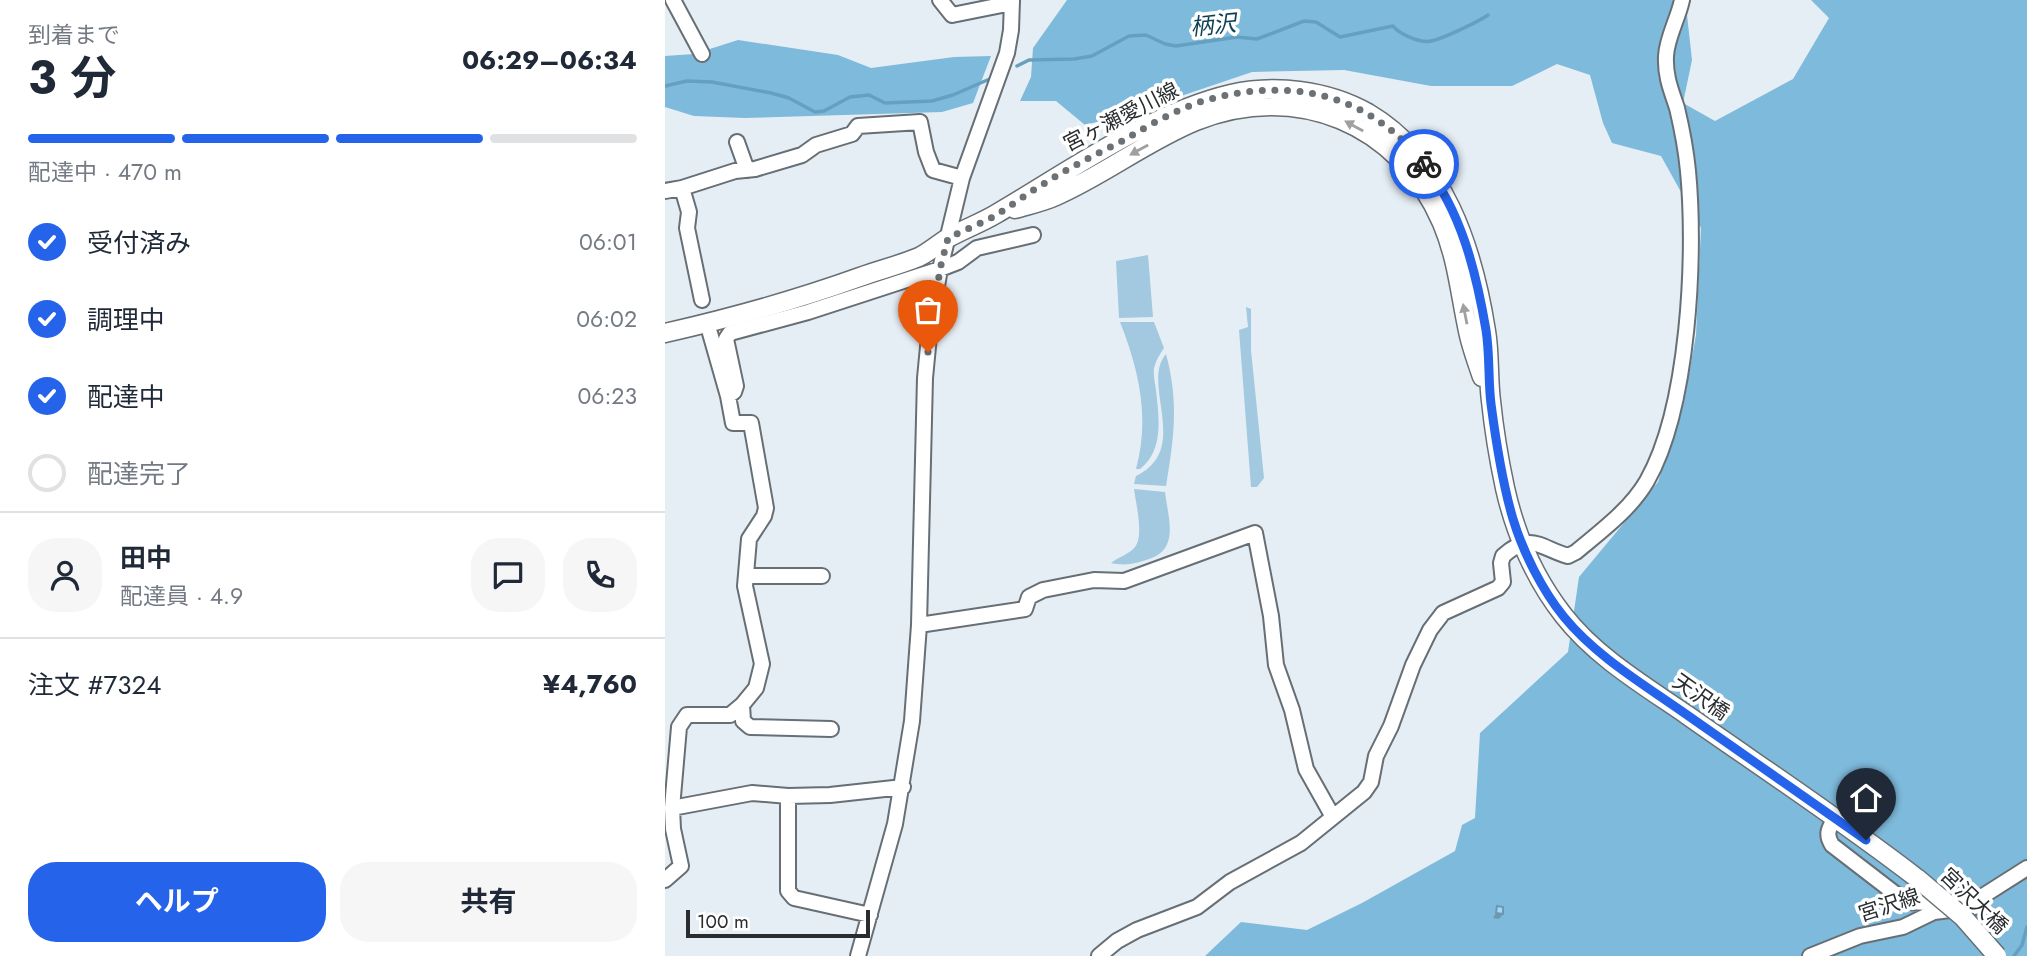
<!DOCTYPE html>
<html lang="ja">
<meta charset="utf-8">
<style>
:root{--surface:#fff;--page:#f6f6f7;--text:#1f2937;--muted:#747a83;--line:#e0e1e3;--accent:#2563eb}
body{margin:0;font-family:Jost,"Noto Sans JP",sans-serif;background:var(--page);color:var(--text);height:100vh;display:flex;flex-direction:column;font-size:26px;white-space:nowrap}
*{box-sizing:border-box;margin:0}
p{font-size:23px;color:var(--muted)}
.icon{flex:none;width:38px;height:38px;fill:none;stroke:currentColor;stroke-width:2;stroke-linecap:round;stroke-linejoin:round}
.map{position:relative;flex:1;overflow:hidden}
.details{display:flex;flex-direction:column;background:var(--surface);width:665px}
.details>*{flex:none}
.scale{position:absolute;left:21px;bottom:18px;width:184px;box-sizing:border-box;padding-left:7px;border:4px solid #292d2f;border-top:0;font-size:19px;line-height:24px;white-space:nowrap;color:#292d2f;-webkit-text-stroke:5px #fff;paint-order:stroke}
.pin{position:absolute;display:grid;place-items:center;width:60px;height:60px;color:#fff;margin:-72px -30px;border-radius:50% 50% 50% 0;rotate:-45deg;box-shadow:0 0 7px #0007}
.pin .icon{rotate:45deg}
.courier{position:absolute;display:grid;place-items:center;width:70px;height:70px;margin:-35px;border:5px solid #2563eb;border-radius:50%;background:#fff;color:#222;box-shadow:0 2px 9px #0007}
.overview em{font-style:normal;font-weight:700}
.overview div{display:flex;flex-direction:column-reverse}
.overview{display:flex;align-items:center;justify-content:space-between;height:119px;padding:0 28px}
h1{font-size:46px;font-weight:700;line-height:52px}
.bar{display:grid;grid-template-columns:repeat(4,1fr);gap:10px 7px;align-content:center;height:84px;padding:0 28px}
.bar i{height:9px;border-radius:5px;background:var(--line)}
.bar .on{background:var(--accent)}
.bar p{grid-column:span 4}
.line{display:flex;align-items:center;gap:18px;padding:0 28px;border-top:2px solid var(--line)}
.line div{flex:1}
.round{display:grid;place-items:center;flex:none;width:74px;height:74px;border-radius:28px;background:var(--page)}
ol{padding:0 28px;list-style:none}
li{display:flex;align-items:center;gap:21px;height:77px}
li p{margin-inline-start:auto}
li .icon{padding:7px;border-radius:50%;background:var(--accent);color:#fff;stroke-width:4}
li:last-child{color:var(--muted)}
li i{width:38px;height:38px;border:4px solid var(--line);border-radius:50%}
.primary-button{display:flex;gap:14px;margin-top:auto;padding:14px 28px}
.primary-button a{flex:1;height:80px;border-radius:28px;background:var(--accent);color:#fff;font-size:28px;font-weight:700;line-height:80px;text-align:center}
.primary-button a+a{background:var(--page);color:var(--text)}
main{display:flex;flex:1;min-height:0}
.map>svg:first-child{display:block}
.green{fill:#a2c9e0}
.forest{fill:#7ebadb}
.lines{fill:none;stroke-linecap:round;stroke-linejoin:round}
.stream{stroke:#65a0c1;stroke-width:3.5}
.minor-casing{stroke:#676f74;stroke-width:18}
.major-casing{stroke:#676f74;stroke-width:21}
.minor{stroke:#fff;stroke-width:14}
.major{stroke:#fff;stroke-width:18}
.major-bridge-casing{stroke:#676f74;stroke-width:21;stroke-linecap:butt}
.major-bridge{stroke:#fff;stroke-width:18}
.wall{fill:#86bbd8}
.shaded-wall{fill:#6d98b0}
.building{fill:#9cd9fb;stroke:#6d98b0;stroke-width:2}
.oneway{fill:#9fa0a1}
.done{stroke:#6b7174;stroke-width:7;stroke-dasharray:0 12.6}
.route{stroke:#2563eb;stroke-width:9}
.labels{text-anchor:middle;stroke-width:7;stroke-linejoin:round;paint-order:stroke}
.street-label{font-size:21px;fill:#292d2f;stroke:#fff}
.water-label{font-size:23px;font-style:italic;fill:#0c3f56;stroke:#fff}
</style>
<main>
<section class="details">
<div class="overview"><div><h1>3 分</h1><p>到着まで</p></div><em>06:29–06:34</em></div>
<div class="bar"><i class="on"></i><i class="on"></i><i class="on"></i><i></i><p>配達中 · 470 m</p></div>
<ol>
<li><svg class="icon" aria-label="check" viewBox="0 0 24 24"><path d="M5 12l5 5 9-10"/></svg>受付済み<p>06:01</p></li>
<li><svg class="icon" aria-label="check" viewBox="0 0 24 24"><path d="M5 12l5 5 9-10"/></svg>調理中<p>06:02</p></li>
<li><svg class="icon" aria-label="check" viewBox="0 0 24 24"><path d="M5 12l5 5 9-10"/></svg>配達中<p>06:23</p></li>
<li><i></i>配達完了</li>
</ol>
<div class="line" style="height:126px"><a class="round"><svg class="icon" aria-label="person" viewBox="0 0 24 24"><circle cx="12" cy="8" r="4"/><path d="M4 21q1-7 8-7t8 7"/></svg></a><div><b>田中</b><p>配達員 · 4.9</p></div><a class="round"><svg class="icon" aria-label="chat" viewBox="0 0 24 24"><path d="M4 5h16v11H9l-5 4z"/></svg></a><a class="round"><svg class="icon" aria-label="phone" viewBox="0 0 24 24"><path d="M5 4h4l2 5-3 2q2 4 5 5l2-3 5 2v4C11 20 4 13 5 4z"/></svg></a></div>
<div class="line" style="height:91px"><div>注文 #7324</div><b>¥4,760</b></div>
<div class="primary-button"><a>ヘルプ</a><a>共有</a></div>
</section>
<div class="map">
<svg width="1362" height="956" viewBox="0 0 1362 956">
<rect width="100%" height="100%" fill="#e5eef4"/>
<!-- green -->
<path class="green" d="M483 255 488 317 454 318 451 261Z
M581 307 586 309V350L599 478 592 487H586L574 330 583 327Z
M455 322H489L499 348C495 354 491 360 489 368 488 375 490 383 491 390 494 418 499 450 475 469H471C485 418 474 370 455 322Z
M501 354C514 402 509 438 501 486L469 484 471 476C527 449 475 384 501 354Z
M469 489 500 492C503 518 515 549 484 559 469 564 461 566 446 563 453 557 465 554 470 547 479 536 471 504 469 489Z"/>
<!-- forest -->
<path class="forest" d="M402 0H1026L1022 15 1027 60 1018 103 1050 121 1128 79 1164 18 1146 0H1362V956H540L576 922 642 930 697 903 790 851 797 825 810 818 815 733 903 652 914 577 993 482 1019 402 1031 335 1036 228 996 156 947 143 938 123 925 75 892 64 847 86H766L679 70 587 72 463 114 420 125 391 101H355L366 77 368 48Z
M73 40 173 55 206 68 289 57 326 56 308 103 277 112 80 118 29 116 0 107V56L29 54Z"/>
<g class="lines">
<!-- stream -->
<path class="stream" d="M352 66 364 60 409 59 427 56 464 36 481 35 500 44 511 46 572 37 592 39 639 21 651 22 675 37 728 26C732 32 754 44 766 41 777 39 813 22 823 15
M0 86 22 81 47 82 106 93 124 98 150 112 159 111 185 97 204 95 220 103 267 101 288 95 327 78
M1349 956 1357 945 1362 927"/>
<defs>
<path id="minor" d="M8 0 37 54
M275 0 287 15 347 3
M72 142 82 170
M17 188 70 171 90 169 137 155 151 145 187 134 193 126 255 122 261 152 268 170 297 178
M0 191 17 188 24 212 22 228 37 300
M45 333 63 396 68 423H86L101 508 99 516 84 539 80 586 97 664 91 688 77 705 65 715H22L14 727 7 808 87 793 123 796V891L129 898 205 915
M63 396 69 392 71 386 61 339 65 333 143 312 275 269 293 262 312 248 368 235
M81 576H157
M254 625 360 609 364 597 378 590 429 580 459 581 590 533 606 616 611 665 627 710 641 769 668 817
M77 705 78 721 85 727 166 729
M123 796 165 795 238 787
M1170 818C1164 828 1160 834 1167 845L1241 902 1265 903 1296 896H1305L1310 901
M0 880 16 866 8 829 7 808
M193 956 230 824 247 721 254 625 260 378 265 326 275 269 297 178 342 53 346 30 347 0
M434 956 452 941 472 930 532 907 565 882 636 843 699 792 706 782 711 756 726 726 748 665 765 630 778 613 833 588 838 582 836 563 838 556C866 531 875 548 903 556L911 552C936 531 965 510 982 481 1024 407 1031 255 1023 171 1021 150 1017 129 1012 108 1006 90 1000 76 1001 56 1002 37 1013 19 1017 0
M1145 956 1195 936 1238 927 1269 912 1309 907 1310 901 1362 868"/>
<path id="major" d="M350 209C363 205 378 202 391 196 439 175 482 141 531 121 631 81 734 123 777 223 792 258 795 294 803 331 806 346 812 362 817 377
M0 333C66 318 131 300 195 277 214 270 235 265 254 257 264 252 273 244 283 238 299 229 316 223 331 214 403 172 485 113 566 94 611 84 662 90 703 113 779 158 808 248 821 331 825 354 823 378 826 401 829 430 834 460 840 488 850 533 870 579 899 616 931 657 980 686 1022 715 1099 769 1178 821 1253 879"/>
</defs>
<!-- minor casing -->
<use href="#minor" class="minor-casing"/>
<!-- major casing -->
<use href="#major" class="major-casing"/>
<!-- minor -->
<use href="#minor" class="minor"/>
<!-- major -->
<use href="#major" class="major"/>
<defs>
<path id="major-bridge" d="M1253 879 1298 917 1332 956"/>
</defs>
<!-- major-bridge casing -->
<use href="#major-bridge" class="major-bridge-casing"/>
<!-- major-bridge -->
<use href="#major-bridge" class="major-bridge"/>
</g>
<!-- wall -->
<path class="wall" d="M832 906 838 914 834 919 828 918 829 911Z"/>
<!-- shaded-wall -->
<path class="shaded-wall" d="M831 913 838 914 834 919 828 918Z"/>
<!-- building -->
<path class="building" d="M832 906 838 907V914L831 913Z"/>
<!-- one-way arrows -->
<defs><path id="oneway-solid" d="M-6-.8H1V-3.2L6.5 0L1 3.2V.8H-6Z" transform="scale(1.75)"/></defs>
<g class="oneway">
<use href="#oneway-solid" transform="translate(689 126) rotate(-151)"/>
<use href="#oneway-solid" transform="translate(474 150) rotate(151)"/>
<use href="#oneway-solid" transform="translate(800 314) rotate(-101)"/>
</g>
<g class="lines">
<!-- done -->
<path class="done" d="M263 352 275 269 283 238C299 230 316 224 331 215 347 205 363 193 380 183 405 167 432 154 459 140 483 126 508 111 535 102 621 76 702 91 759 164"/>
<!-- route -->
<path class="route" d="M759 164C796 211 811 271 821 330 825 355 823 380 826 404 831 442 837 482 848 519 858 552 877 590 899 617 930 655 975 682 1015 710 1077 753 1139 797 1201 840"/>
</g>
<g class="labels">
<!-- street labels -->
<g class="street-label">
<text transform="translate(456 117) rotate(-27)" y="7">宮ヶ瀬愛川線</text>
<text transform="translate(1036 697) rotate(35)" y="7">天沢橋</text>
<text transform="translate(1309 901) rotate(44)" y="7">宮沢大橋</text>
<text transform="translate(1224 905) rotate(-18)" y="7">宮沢線</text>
</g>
<!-- water labels -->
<g class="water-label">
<text transform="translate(548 25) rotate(-6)" y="8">柄沢</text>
</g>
</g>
</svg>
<div class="scale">100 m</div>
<div class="pin" style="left:263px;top:352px;background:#ea580c"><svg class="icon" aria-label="bag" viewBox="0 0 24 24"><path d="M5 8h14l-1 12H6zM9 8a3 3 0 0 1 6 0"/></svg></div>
<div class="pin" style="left:1201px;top:840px;background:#1f2937"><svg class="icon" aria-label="home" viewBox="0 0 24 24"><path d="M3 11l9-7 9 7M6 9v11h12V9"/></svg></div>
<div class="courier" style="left:759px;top:164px"><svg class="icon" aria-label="bike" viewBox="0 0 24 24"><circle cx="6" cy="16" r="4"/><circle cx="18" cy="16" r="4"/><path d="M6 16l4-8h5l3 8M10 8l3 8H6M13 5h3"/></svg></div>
</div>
</main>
